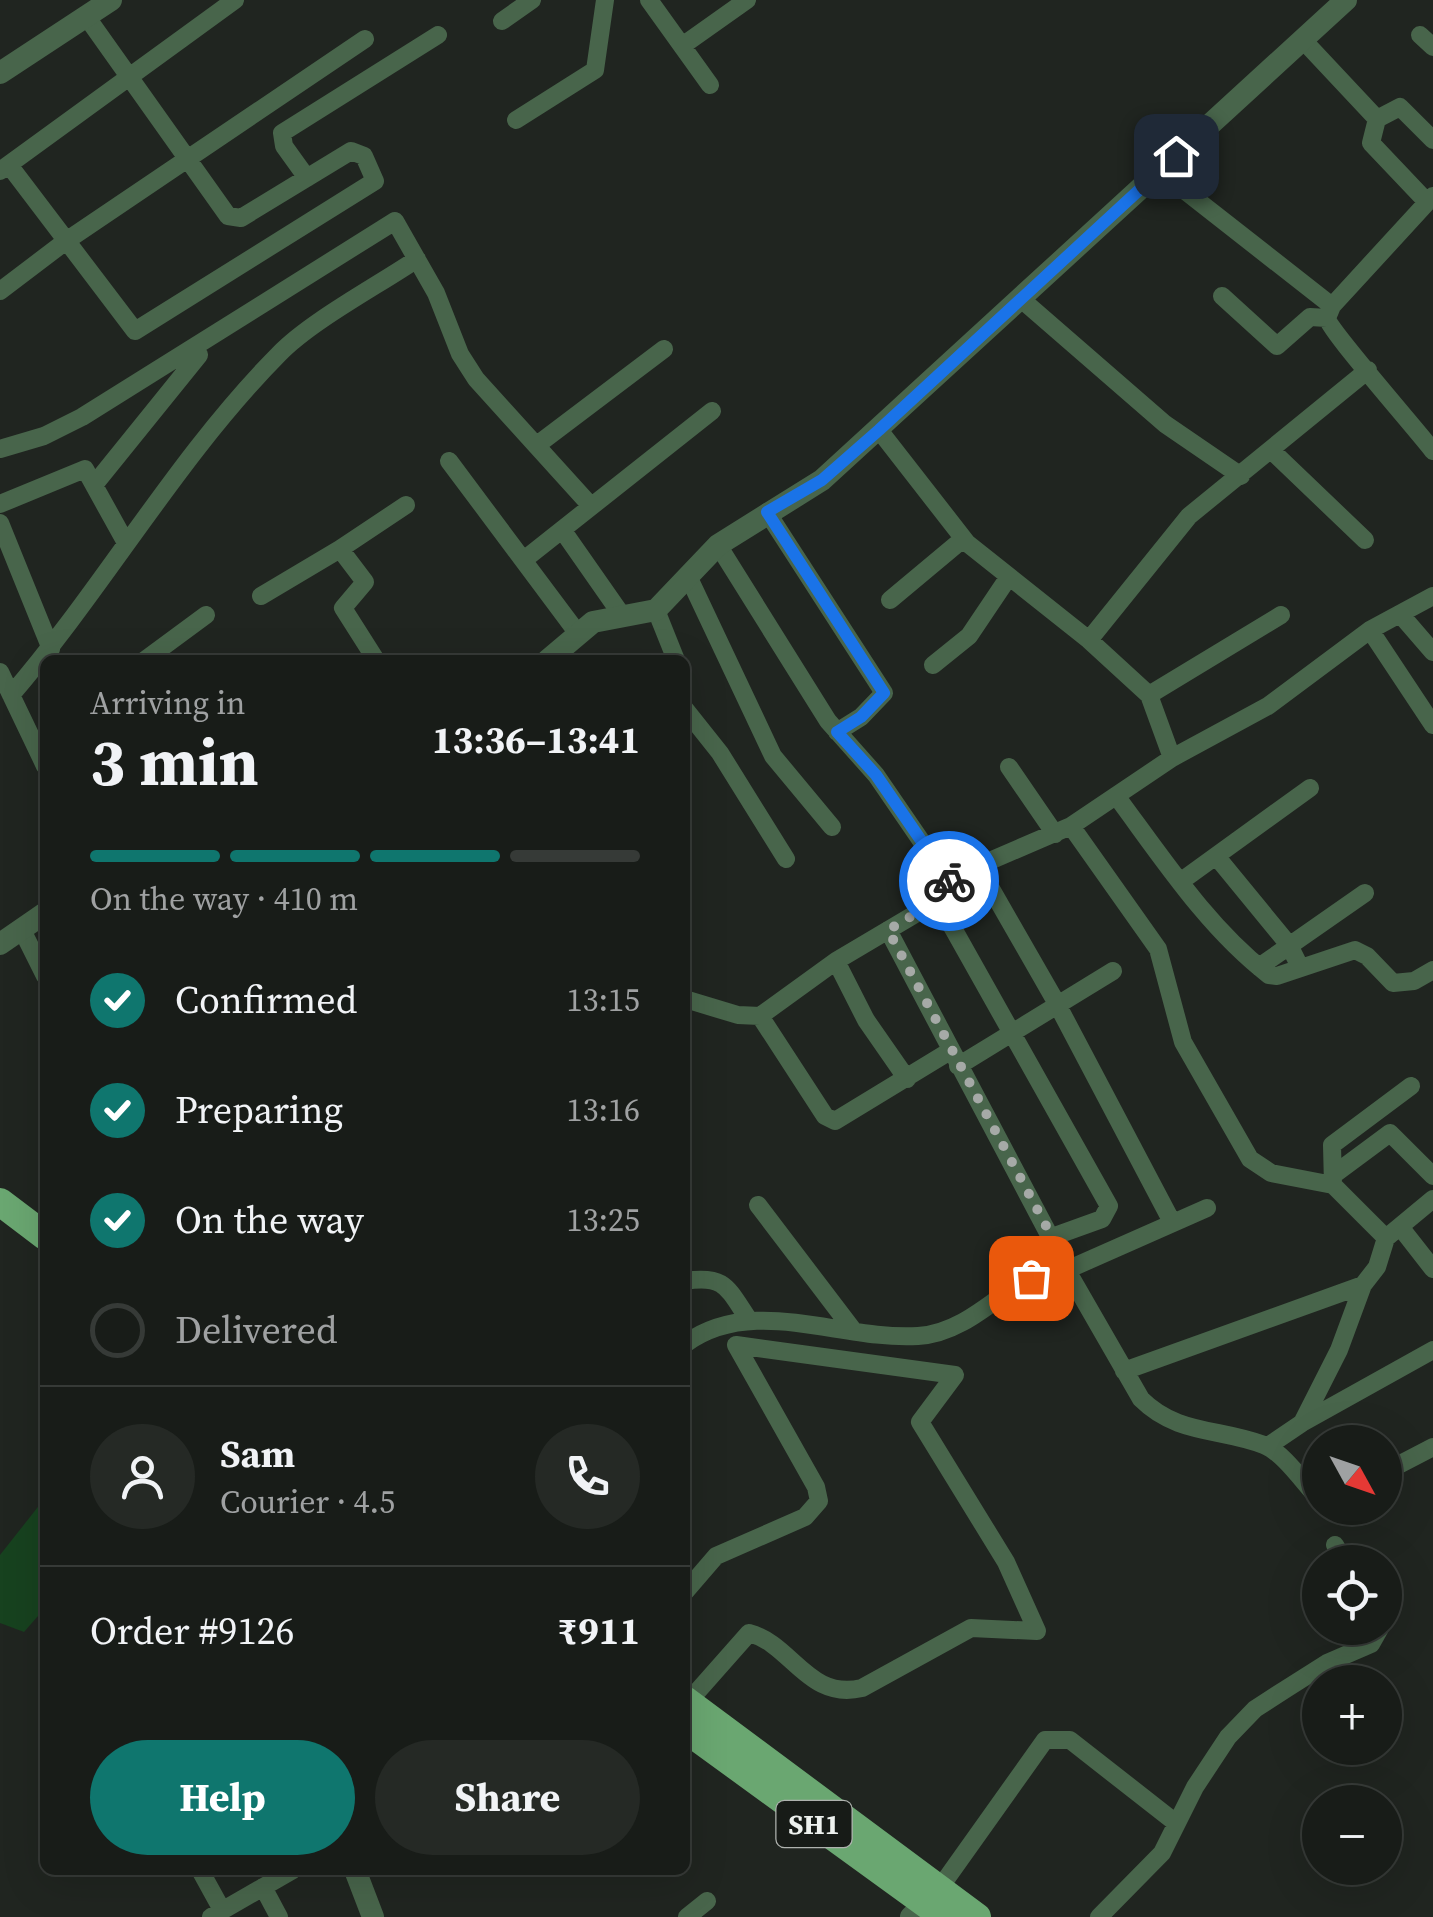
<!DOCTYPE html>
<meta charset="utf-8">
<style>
:root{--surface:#181c18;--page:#252925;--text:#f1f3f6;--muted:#9fa1a2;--line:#363a37;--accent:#0f766e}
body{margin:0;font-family:"Source Serif 4",serif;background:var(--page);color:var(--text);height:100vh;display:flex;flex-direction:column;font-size:38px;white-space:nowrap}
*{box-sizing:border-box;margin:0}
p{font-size:32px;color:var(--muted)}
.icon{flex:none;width:55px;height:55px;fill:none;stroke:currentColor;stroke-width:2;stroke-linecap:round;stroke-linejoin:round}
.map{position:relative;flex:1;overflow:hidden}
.panel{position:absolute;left:40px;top:655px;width:650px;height:1220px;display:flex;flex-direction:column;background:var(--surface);border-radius:15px;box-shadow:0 10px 40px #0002,0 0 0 2px var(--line)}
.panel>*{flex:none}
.needle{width:65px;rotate:130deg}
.controls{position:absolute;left:1302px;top:1425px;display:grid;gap:20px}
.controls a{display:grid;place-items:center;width:100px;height:100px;border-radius:50%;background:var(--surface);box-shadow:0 10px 40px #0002,0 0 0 2px var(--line);font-size:50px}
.pin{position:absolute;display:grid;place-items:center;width:85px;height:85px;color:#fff;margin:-42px;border-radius:20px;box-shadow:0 5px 15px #0006}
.courier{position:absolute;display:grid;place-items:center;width:100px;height:100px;margin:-50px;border:8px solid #1a73e8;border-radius:50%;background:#fff;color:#222;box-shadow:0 2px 12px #0007}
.head em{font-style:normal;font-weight:700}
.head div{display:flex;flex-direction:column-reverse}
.head{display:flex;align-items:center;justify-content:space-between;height:170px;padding:0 50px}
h1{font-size:65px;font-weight:700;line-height:75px}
.bar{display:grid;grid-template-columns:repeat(4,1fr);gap:15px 10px;align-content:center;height:120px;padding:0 50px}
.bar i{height:12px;border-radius:8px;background:var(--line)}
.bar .active{background:var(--accent)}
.bar p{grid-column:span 4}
.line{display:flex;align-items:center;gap:25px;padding:0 50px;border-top:2px solid var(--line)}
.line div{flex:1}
.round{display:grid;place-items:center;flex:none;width:105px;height:105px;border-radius:52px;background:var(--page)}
ol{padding:0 50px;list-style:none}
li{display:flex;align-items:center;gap:30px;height:110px}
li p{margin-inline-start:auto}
li .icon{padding:10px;border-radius:50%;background:var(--accent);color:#fff;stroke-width:4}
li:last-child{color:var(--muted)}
li i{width:55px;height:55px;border:5px solid var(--line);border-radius:50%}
.action{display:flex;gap:20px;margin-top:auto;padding:20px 50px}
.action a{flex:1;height:115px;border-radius:60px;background:var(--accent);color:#fff;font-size:40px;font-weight:700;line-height:115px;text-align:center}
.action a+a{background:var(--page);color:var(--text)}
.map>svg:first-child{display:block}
.green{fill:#17421f}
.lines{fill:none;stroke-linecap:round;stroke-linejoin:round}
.minor{stroke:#48654b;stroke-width:18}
.tertiary{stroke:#48654b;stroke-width:22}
.primary{stroke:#6aa771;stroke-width:28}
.done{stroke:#a6aaa7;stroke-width:10;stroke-dasharray:0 18}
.route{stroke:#1a73e8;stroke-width:12}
.labels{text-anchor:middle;stroke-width:8;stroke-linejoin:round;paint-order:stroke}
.shield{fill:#171b17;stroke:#aeb2ae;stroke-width:2.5}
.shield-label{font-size:28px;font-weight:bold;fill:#eef2ef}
</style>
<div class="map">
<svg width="1433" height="1917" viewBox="0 0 1433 1917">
<rect width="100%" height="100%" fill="#202520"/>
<!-- green -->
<path class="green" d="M45 1498V1608L24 1632 0 1623V1555Z"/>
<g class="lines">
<!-- minor -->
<path class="minor" d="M649 0 710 85
M502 21 532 0
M1420 35 1433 47
M1302 39 1377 119 1371 143 1427 202
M682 46 747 0
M1377 119 1400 107 1433 140
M516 120 595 70 605 0
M9 165 135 331 375 181 364 156 351 151 241 218 228 216 86 16
M0 171 235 0
M1161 172 1332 306
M307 178 284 146 282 133 438 35
M1433 196 1332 306 1327 318C1329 330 1417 430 1433 451
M0 291 66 241 365 39
M1222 296 1277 346 1310 317 1327 318
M1020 298 1165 424 1241 476
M879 430 967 543 1089 640 1149 695 1172 758
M537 445 664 349
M0 449 44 436 82 417 395 221 436 293 460 354 476 379 591 506
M1272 451 1365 540
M449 461 579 635
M94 485 199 355
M0 504 85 469 126 543
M767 512 884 693 861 717 837 732
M0 523 51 649
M563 531 621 614
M718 545 828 721 876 775 950 883
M340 549 406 505
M525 559 712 411
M689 578 773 756 832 827
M261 596 340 549 365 582 343 608 376 660
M890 600 963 539
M656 610 676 660
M1401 615 1433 652
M1370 630 1433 725
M1089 640 1189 516 1368 370
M145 660 206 615
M933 665 969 636 1008 578
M0 672 45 766
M11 695C105 586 177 457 279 354 311 321 377 286 417 259
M1149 695 1281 615
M685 709 720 753 786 859
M1009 767 1055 834
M1117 797C1163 859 1208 928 1269 975L1277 976 1355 950 1367 956 1393 983 1414 981 1433 970
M1071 826 1158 949 1183 1042 1250 1159 1271 1173 1333 1185 1386 1238 1433 1199
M1216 856 1289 945 1300 967
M978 866 1056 1002 1172 1222
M1180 882 1310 788
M936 898 1109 1206 1102 1219 1052 1237
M22 930 45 976
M888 930 1056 1248
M836 961 866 1020 907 1079
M1259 967 1365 893
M685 999 738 1015 760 1016 836 961 922 910 978 866 1071 826 1172 758 1268 706 1370 630 1433 596
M760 1016 825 1116 835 1121 950 1051
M958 1066 1113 971
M1332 1176 1390 1133 1433 1176
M1333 1185 1332 1145 1411 1086
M758 1205 853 1330
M1401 1228 1433 1269
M1069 1269 1207 1208
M685 1281C724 1275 727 1287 747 1317
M1363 1285 1377 1267 1386 1238
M685 1344C753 1294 841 1341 918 1336 973 1333 1012 1277 1061 1260L1141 1399C1177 1435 1220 1428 1264 1445 1284 1453 1305 1485 1320 1500
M1124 1371 1363 1285 1339 1350 1302 1423 1268 1446
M1302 1423 1433 1350
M1385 1472 1433 1447
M1335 1545 1345 1562
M685 1592 716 1556 805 1517 819 1501 816 1487 736 1345
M688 1702 749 1633C792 1644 808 1701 862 1688L971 1628 1037 1631 1006 1562 920 1422 955 1375 736 1345
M200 1870 222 1910
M263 1887 279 1917
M939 1889 1045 1740H1070L1176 1823
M211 1917 293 1870
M687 1917 707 1901
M1099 1917 1162 1853 1195 1787 1228 1737 1255 1709 1286 1689 1327 1663 1371 1644 1380 1628"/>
<!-- tertiary -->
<path class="tertiary" d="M0 73 111 0
M548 660 593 622 656 610 718 545 822 480 1346 0
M0 944 45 913
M355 1870 373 1917
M911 1917 937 1892"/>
<!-- primary -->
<path class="primary" d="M0 1202 45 1236
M685 1700 977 1917
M685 1729 944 1917"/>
</g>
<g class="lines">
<!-- done -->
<path class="done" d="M949 881 922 910 888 930 1052 1237 1061 1260 1031 1278"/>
<!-- route -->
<path class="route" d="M949 881 876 775 837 732 861 717 884 693 767 512 822 480 879 430 1176 156"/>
</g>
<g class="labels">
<!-- shield labels -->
<rect class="shield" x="776.5" y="1801" width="75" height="46" rx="8"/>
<g class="shield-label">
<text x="814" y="1834">SH1</text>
</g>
</g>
</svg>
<div class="controls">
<a><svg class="needle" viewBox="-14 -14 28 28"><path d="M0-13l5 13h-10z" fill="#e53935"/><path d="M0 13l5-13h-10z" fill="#9fa1a2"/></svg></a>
<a><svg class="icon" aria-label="locate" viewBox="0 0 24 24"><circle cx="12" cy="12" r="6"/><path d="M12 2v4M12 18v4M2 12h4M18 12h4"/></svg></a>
<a>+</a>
<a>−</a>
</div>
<div class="pin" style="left:1031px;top:1278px;background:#ea580c"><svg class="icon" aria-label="bag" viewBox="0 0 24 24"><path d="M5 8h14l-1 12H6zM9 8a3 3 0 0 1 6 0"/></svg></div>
<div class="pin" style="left:1176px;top:156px;background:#1f2937"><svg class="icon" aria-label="home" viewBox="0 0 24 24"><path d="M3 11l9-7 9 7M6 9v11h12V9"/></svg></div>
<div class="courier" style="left:949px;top:881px"><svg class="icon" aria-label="bike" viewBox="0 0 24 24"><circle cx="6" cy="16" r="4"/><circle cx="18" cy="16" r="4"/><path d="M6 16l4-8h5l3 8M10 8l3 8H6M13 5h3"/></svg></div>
<section class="panel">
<div class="head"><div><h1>3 min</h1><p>Arriving in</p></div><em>13:36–13:41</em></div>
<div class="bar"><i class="active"></i><i class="active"></i><i class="active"></i><i></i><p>On the way · 410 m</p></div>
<ol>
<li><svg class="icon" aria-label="check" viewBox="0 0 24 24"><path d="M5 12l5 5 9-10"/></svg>Confirmed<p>13:15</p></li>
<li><svg class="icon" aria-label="check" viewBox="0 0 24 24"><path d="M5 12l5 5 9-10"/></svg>Preparing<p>13:16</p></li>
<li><svg class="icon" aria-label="check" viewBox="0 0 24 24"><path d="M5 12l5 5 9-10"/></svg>On the way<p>13:25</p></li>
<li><i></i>Delivered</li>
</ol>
<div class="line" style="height:180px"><a class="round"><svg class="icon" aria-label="person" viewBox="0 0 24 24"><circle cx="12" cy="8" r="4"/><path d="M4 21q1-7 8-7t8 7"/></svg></a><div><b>Sam</b><p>Courier · 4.5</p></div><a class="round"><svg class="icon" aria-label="phone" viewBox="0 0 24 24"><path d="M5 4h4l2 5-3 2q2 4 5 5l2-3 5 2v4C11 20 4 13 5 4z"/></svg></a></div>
<div class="line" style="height:130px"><div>Order #9126</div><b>₹911</b></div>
<div class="action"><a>Help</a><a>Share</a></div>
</section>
</div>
